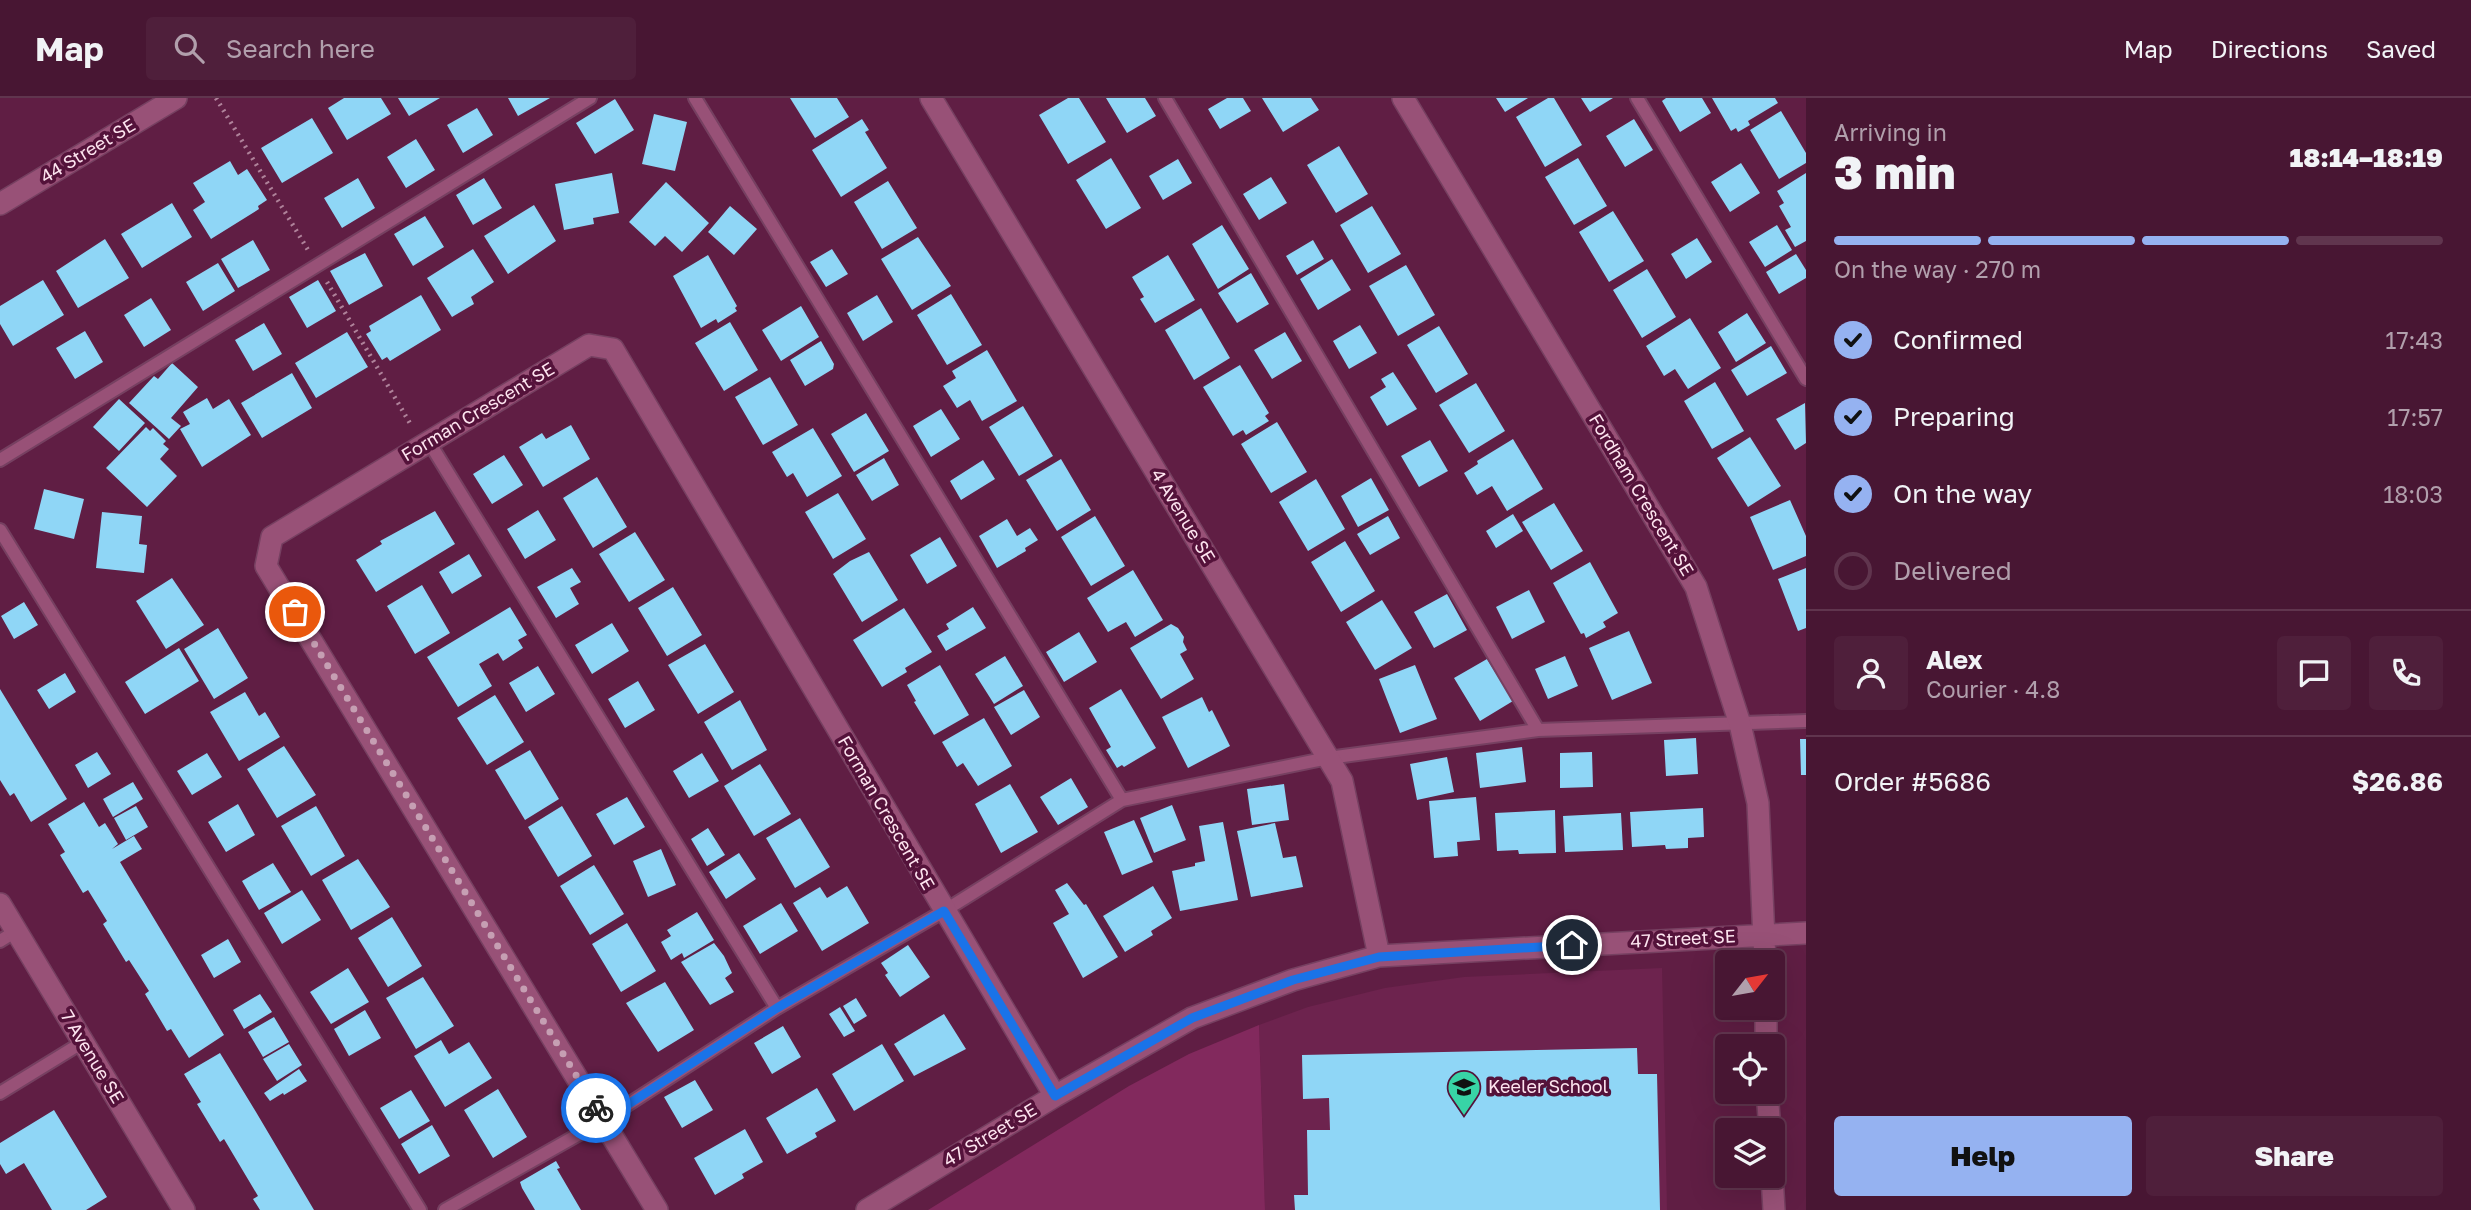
<!DOCTYPE html>
<meta charset="utf-8">
<style>
:root{--surface:#481633;--page:#4f1f3b;--text:#f1f3f6;--muted:#b19fac;--line:#60354e;--accent:#95b2f1}
body{margin:0;font-family:"Golos Text",sans-serif;background:var(--page);color:var(--text);height:100vh;display:flex;flex-direction:column;font-size:26px;white-space:nowrap}
*{box-sizing:border-box;margin:0}
p{font-size:23px;color:var(--muted)}
.icon{flex:none;width:38px;height:38px;fill:none;stroke:currentColor;stroke-width:2;stroke-linecap:round;stroke-linejoin:round}
.map{position:relative;flex:1;overflow:hidden}
.details{display:flex;flex-direction:column;background:var(--surface);width:665px}
.details>*{flex:none}
.needle{width:46px;rotate:59deg}
.tools{position:absolute;left:1715px;top:852px;display:grid;gap:14px}
.tools a{display:grid;place-items:center;width:70px;height:70px;border-radius:7px;background:var(--surface);box-shadow:0 7px 28px #0002,0 0 0 2px var(--line);font-size:35px}
.pin{position:absolute;display:grid;place-items:center;width:60px;height:60px;color:#fff;margin:-30px;border:4px solid #fff;border-radius:50%;box-shadow:0 2px 7px #0007}
.courier{position:absolute;display:grid;place-items:center;width:70px;height:70px;margin:-35px;border:5px solid #1a73e8;border-radius:50%;background:#fff;color:#222;box-shadow:0 2px 9px #0007}
.overview em{font-style:normal;font-weight:800}
.overview div{display:flex;flex-direction:column-reverse}
.overview{display:flex;align-items:center;justify-content:space-between;height:119px;padding:0 28px}
h1{font-size:46px;font-weight:800;line-height:52px}
.bar{display:grid;grid-template-columns:repeat(4,1fr);gap:10px 7px;align-content:center;height:84px;padding:0 28px}
.bar i{height:9px;border-radius:5px;background:var(--line)}
.bar .on{background:var(--accent)}
.bar p{grid-column:span 4}
.line{display:flex;align-items:center;gap:18px;padding:0 28px;border-top:2px solid var(--line)}
.line div{flex:1}
.round{display:grid;place-items:center;flex:none;width:74px;height:74px;border-radius:7px;background:var(--page)}
ol{padding:0 28px;list-style:none}
li{display:flex;align-items:center;gap:21px;height:77px}
li p{margin-inline-start:auto}
li .icon{padding:7px;border-radius:50%;background:var(--accent);color:#111;stroke-width:4}
li:last-child{color:var(--muted)}
li i{width:38px;height:38px;border:4px solid var(--line);border-radius:50%}
.button{display:flex;gap:14px;margin-top:auto;padding:14px 28px}
.button a{flex:1;height:80px;border-radius:7px;background:var(--accent);color:#111;font-size:28px;font-weight:800;line-height:80px;text-align:center}
.button a+a{background:var(--page);color:var(--text)}
header{display:flex;align-items:center;gap:42px;box-sizing:border-box;height:98px;padding:0 35px;background:var(--surface);border-bottom:2px solid var(--line)}
header strong{font-size:33px}
nav{display:flex;gap:38px;margin-inline-start:auto;font-size:24px}
.search{width:490px;height:63px;background:var(--page);display:flex;align-items:center;gap:18px;box-sizing:border-box;padding:0 24px;border-radius:7px;color:var(--muted);font-size:26px}
main{display:flex;flex:1;min-height:0}
.map>svg:first-child{display:block}
.built{fill:#6d234e}
.green{fill:#82295d}
.building{fill:#8fd6f6}
.lines{fill:none;stroke-linecap:round;stroke-linejoin:round}
.service-casing{stroke:#764061;stroke-width:16}
.minor-casing{stroke:#764061;stroke-width:24}
.tertiary-casing{stroke:#764061;stroke-width:24}
.path{stroke:#af829a;stroke-width:4.5;stroke-dasharray:2 5;stroke-linecap:butt}
.service{stroke:#985177;stroke-width:12}
.minor{stroke:#985177;stroke-width:21}
.tertiary{stroke:#985177;stroke-width:21}
.done{stroke:#c69fb3;stroke-width:7;stroke-dasharray:0 12.6}
.route{stroke:#1a73e8;stroke-width:9}
.labels{text-anchor:middle;stroke-width:7;stroke-linejoin:round;paint-order:stroke}
.street-label{font-size:18px;fill:#fde4ef;stroke:#54123a}
.poi-label{font-size:18px;fill:#fde4ef;stroke:#54123a;text-anchor:start}
</style>
<header>
<strong>Map</strong>
<div class="search"><svg class="icon" aria-label="search" viewBox="0 0 24 24"><circle cx="10" cy="10" r="6"/><path d="M15 15l6 6"/></svg>Search here</div>
<nav><a>Map</a><a>Directions</a><a>Saved</a></nav>
</header>
<main>
<div class="map">
<svg width="1806" height="1112" viewBox="0 0 1806 1112">
<rect width="100%" height="100%" fill="#601e44"/>
<!-- built -->
<path class="built" d="M1662 870 1667 1112H1265L1259 927 1308 909 1385 890 1464 879Z"/>
<!-- green -->
<path class="green" d="M1259 927 1265 1112H928L1129 988 1189 956Z"/>
<!-- building -->
<path class="building" d="M344 0H381L391 16 347 42 328 10Z
M398 0H440L409 18Z
M508 0H550L518 18Z
M790 0H837L849 19 815 40Z
M1068 0H1079L1106 44 1068 66 1039 17Z
M1106 0H1145L1156 18 1127 35Z
M1227 0H1243L1251 13 1220 31 1208 11Z
M1262 0H1311L1319 12 1283 34Z
M1496 0H1528L1505 14Z
M1548 0H1554L1582 47 1545 69 1516 19Z
M1581 0H1613L1590 14Z
M1666 0H1702L1711 15 1680 34 1662 3Z
M1712 0H1775L1778 5 1748 23 1750 27 1738 34 1736 30 1731 33Z
M615 1 634 32 595 56 576 25Z
M477 10 493 37 463 55 447 27Z
M1781 13 1806 55V65L1779 81 1750 32Z
M654 16 687 24 675 73 642 66Z
M312 20 333 55 282 85 261 50Z
M862 21 869 32 865 34 887 70 841 99 812 52Z
M1634 21 1653 52 1625 69 1606 38Z
M416 41 435 72 406 90 387 59Z
M1339 48 1368 96 1336 115 1307 67Z
M1111 60 1141 110 1106 131 1076 82Z
M1578 60 1607 108 1574 127 1545 79Z
M1178 61 1192 85 1163 102 1149 78Z
M230 63 238 77 247 71 267 102 258 108 259 111 211 141 193 112 205 104 193 85Z
M1741 65 1760 95 1730 114 1711 84Z
M612 75 619 115 593 120 594 126 564 132 555 86Z
M1806 75V143L1795 149 1785 132 1791 129 1779 108 1784 105 1777 93Z
M1271 79 1287 105 1259 122 1243 96Z
M358 80 375 110 342 130 324 100Z
M484 80 502 110 473 127 456 97Z
M888 83 917 130 882 151 854 104Z
M666 84 709 125 682 154 665 138 655 148 629 124Z
M172 105 192 139 142 170 121 136Z
M534 107 556 143 508 176 484 138Z
M730 108 757 131 734 157 708 134Z
M1372 108 1401 156 1368 175 1340 127Z
M1613 113 1644 163 1609 184 1579 134Z
M425 118 444 149 413 168 394 136Z
M1222 127 1249 171 1218 191 1192 146Z
M1777 127 1792 152 1765 169 1749 144Z
M918 139 951 188 912 212 881 161Z
M1697 140 1712 164 1686 181 1671 156Z
M105 141 129 180 78 210 56 173Z
M253 142 270 172 238 190 221 161Z
M1313 142 1324 161 1297 177 1286 158Z
M473 151 494 184 471 199 474 206 452 219 427 180Z
M832 151 848 176 826 189 810 164Z
M365 155 383 188 349 207 330 173Z
M1796 156 1806 172V180L1779 196 1766 174Z
M708 157 737 208 735 210 737 213 718 225 716 221 701 230 673 178Z
M1168 157 1195 202 1155 225 1140 201 1144 199 1132 179Z
M1332 161 1351 192 1318 212 1300 181Z
M218 165 235 193 203 213 186 184Z
M1406 167 1435 217 1398 238 1369 188Z
M1647 171 1676 219 1642 240 1613 192Z
M1251 175 1269 206 1237 225 1218 195Z
M43 182 64 217 13 248 0 226V208Z
M318 182 336 213 307 230 289 199Z
M951 196 982 247 947 267 917 217Z
M421 197 441 232 390 263 387 259 382 262 366 236 371 233 369 228Z
M877 197 893 224 863 243 847 215Z
M151 200 171 232 144 249 124 217Z
M801 208 819 239 781 263 762 232Z
M1201 210 1230 260 1194 282 1165 232Z
M1747 215 1766 245 1736 264 1718 234Z
M1690 220 1721 270 1688 291 1675 271 1664 278 1646 248Z
M730 224 758 272 724 293 695 245Z
M264 225 282 256 253 273 235 242Z
M1360 227 1377 255 1349 271 1333 243Z
M1439 228 1468 276 1436 295 1407 247Z
M85 233 103 264 75 281 56 250Z
M347 234 368 269 316 300 295 265Z
M1285 234 1302 263 1272 281 1254 252Z
M821 243 834 266 833 271 805 288 790 262Z
M1771 248 1787 275 1747 298 1731 272Z
M987 252 1017 303 982 323 970 302 957 310 943 288 956 280 952 273Z
M172 265 198 289 171 320 181 328 169 341 129 305 154 278 158 281Z
M1240 267 1269 315 1265 318 1269 323 1246 337 1243 332 1233 338 1203 289Z
M1393 274 1417 311 1387 328 1370 299 1386 289 1381 281Z
M292 275 312 310 262 340 241 305Z
M770 279 798 327 763 347 735 299Z
M1715 284 1744 333 1712 351 1684 303Z
M1476 285 1505 333 1469 355 1439 307Z
M207 300 213 311 229 301 251 337 202 369 180 331 190 326 183 314Z
M119 301 145 325 119 353 93 329Z
M1805 305 1806 345 1795 352 1776 321Z
M1023 308 1053 358 1019 378 989 329Z
M941 311 960 341 931 359 913 328Z
M866 315 889 353 854 374 831 336Z
M1277 324 1307 374 1271 395 1241 346Z
M571 327 590 361 543 389 519 349 542 335 546 341Z
M146 329 150 333 153 330 166 343 163 346 169 351 160 361 177 378 147 409 106 370Z
M813 330 842 378 807 399 793 375 787 379 772 354Z
M1750 339 1781 388 1748 409 1717 360Z
M1513 341 1543 391 1507 413 1492 388 1477 397 1464 375 1478 366 1477 363Z
M1430 342 1448 373 1419 389 1401 358Z
M504 357 523 387 492 406 473 376Z
M884 360 899 387 872 403 856 377Z
M1061 361 1091 412 1057 433 1026 382Z
M983 362 995 381 961 402 950 383Z
M597 379 627 429 593 450 563 400Z
M1371 380 1389 412 1358 429 1341 398Z
M1316 381 1345 431 1308 453 1279 404Z
M44 391 84 401 74 441 34 431Z
M838 395 866 441 833 461 805 414Z
M1790 402 1806 438V458L1773 472 1750 419Z
M1554 405 1583 453 1551 472 1522 424Z
M538 412 556 442 525 461 507 431Z
M435 413 455 446 376 494 356 462 382 446 380 443Z
M102 414 142 418 139 446 147 447 144 475 96 470Z
M1513 416 1523 433 1496 450 1486 433Z
M1095 418 1125 468 1091 488 1061 439Z
M1388 418 1400 440 1370 457 1357 436Z
M1007 421 1017 438 1030 430 1038 442 1025 450 1026 453 997 470 979 438Z
M635 434 665 482 629 504 599 456Z
M940 439 957 468 927 486 910 457Z
M1345 443 1375 493 1341 514 1311 464Z
M869 454 898 502 862 524 833 476 850 463Z
M469 456 482 478 452 496 439 474Z
M1590 464 1618 515 1603 524 1606 529 1586 540 1584 535 1581 536 1553 485Z
M572 470 581 484 570 490 579 506 556 520 537 489Z
M1806 470V530L1798 533 1778 481Z
M1133 472 1163 522 1135 539 1126 524 1108 534 1087 500Z
M172 480 204 527 166 551 136 503Z
M422 487 450 535 415 556 387 508Z
M673 489 702 537 667 558 638 510Z
M1529 492 1545 524 1512 541 1496 509Z
M1447 496 1467 532 1434 550 1414 514Z
M1382 502 1412 550 1375 572 1346 524Z
M24 504 38 527 14 541 1 518Z
M510 509 527 537 518 542 523 550 503 563 498 555 479 566 492 588 458 609 427 559Z
M973 509 986 530 946 553 937 538 949 531 946 526Z
M904 510 932 554 905 570 907 574 882 589 853 542Z
M612 525 629 553 592 576 575 547Z
M1171 526 1178 530 1184 539 1183 544 1187 552 1180 556 1194 581 1161 601 1130 550Z
M218 530 248 580 214 601 184 551Z
M1629 533 1652 585 1612 602 1589 550Z
M1079 534 1097 564 1064 584 1046 554Z
M705 546 734 594 698 616 668 567Z
M179 550 199 583 145 616 125 584Z
M1005 558 1023 588 994 606 975 576Z
M1565 558 1578 588 1548 601 1535 571Z
M1487 561 1513 603 1480 623 1454 580Z
M940 567 969 617 934 637 914 604 916 603 907 587Z
M1415 567 1437 621 1400 635 1379 581Z
M538 568 555 596 526 614 509 585Z
M65 575 76 594 49 611 37 592Z
M638 583 655 612 625 630 608 601Z
M0 591 67 701 31 724 14 695 10 698 0 682Z
M1121 591 1156 650 1124 669 1122 667 1117 670 1106 652 1111 649 1089 610Z
M1024 592 1040 619 1011 637 994 609Z
M245 594 259 618 265 614 280 639 239 663 210 614Z
M495 597 524 644 487 667 457 620Z
M1202 599 1209 614 1212 612 1230 648 1188 670 1162 619Z
M740 602 767 652 732 672 704 624Z
M984 620 1012 668 978 688 963 665 957 669 942 644Z
M1696 640 1698 676 1666 678 1664 642Z
M1800 641H1806V677H1801Z
M284 648 316 697 277 720 247 671Z
M1522 649 1526 684 1480 690 1476 655Z
M530 652 559 701 525 722 495 672Z
M97 654 111 676 88 690 75 667Z
M1592 654 1593 689 1560 690V655Z
M207 655 222 679 192 697 177 673Z
M702 655 719 683 689 700 673 673Z
M1447 659 1454 694 1417 702 1410 666Z
M760 666 791 716 754 738 724 688Z
M1071 680 1088 709 1058 727 1040 699Z
M133 684 143 701 113 719 103 701Z
M1010 686 1038 734 1001 755 975 706Z
M1284 686 1289 722 1252 727 1247 691Z
M627 699 645 729 614 747 596 716Z
M1476 699 1480 742 1457 744 1458 758 1434 760 1429 703Z
M84 704 99 729 105 725 118 746 112 751 134 738 142 751 120 764 224 937 189 960 171 931 167 933 145 896 149 893 129 862 126 864 103 826 107 823 88 792 83 795 60 757 65 754 48 726Z
M238 706 255 737 226 754 208 724Z
M1172 707 1186 742 1154 755 1140 720Z
M136 708 148 729 126 742 114 720Z
M316 708 345 758 311 778 281 728Z
M562 708 592 758 558 779 528 729Z
M1703 710 1704 739 1688 740V750L1666 751 1665 747 1632 749 1630 714Z
M1555 712 1556 755 1519 756 1518 752 1497 753 1495 715Z
M1621 715 1623 752 1565 754 1563 718Z
M800 720 830 769 795 790 766 740Z
M1134 722 1153 764 1122 777 1104 734Z
M1223 724 1238 802 1180 813 1172 773 1195 768V765L1205 763 1199 728Z
M1275 725 1283 760 1296 758 1303 789 1251 799 1237 733Z
M708 730 725 757 707 768 691 741Z
M661 751 676 787 648 799 633 763Z
M739 755 756 781 726 801 709 774Z
M358 761 390 809 351 832 322 782Z
M273 765 291 794 259 812 242 783Z
M594 767 624 816 590 837 560 788Z
M1067 785 1084 807 1086 806 1118 859 1083 880 1053 825 1069 816 1055 792Z
M847 788 869 825 822 853 793 805 820 789 827 800Z
M1153 788 1172 820 1151 833 1153 837 1125 854 1103 818Z
M302 792 321 822 282 846 264 815Z
M781 805 798 833 760 856 743 828Z
M697 814 714 842 684 860 682 855 671 862 661 844 671 838 667 832Z
M392 819 422 868 388 889 358 840Z
M627 825 656 873 621 894 592 846Z
M228 841 241 864 214 880 201 857Z
M714 845 724 858 732 875 725 880 734 894 710 907 681 864Z
M908 847 930 879 900 899 885 877 888 875 881 865Z
M348 870 369 904 331 926 310 894Z
M423 879 454 928 416 951 386 900Z
M665 884 694 932 658 954 626 905Z
M260 896 272 914 244 931 233 912Z
M856 900 867 918 854 926 843 908Z
M840 909 855 933 844 939 829 916Z
M365 912 381 940 349 958 334 931Z
M944 916 966 951 914 978 894 946Z
M274 919 289 944 263 959 248 934Z
M783 928 801 959 772 976 754 945Z
M441 942 449 956 469 944 492 980 445 1009 414 958Z
M289 946 302 967 277 983 263 961Z
M882 946 904 983 854 1013 832 976Z
M1637 950 1638 976H1657L1660 1112H1295L1294 1097H1308L1307 1032H1330L1329 1000 1303 1001 1302 957Z
M220 955 256 1014 314 1112H260L253 1101 258 1098 224 1041 220 1044 197 1006 201 1004 184 976Z
M299 971 307 983 284 997 283 995 270 1003 264 995Z
M695 982 713 1012 682 1030 664 999Z
M817 990 836 1023 815 1035 817 1039 787 1056 766 1020Z
M498 991 527 1039 493 1060 464 1012Z
M411 992 430 1023 399 1041 380 1010Z
M54 1012 107 1099 86 1112H52L24 1065 6 1076 0 1066V1045Z
M432 1027 450 1058 419 1076 401 1046Z
M745 1031 763 1064 742 1076 744 1080 715 1097 694 1060Z
M556 1063 560 1070 557 1071 581 1112H535L522 1090 520 1084Z"/>
<g class="lines">
<defs>
<path id="service" d="M695 0 1122 702
M1165 0 1538 632
M1637 0 1806 281
M429 344 777 910
M0 362 590 0
M0 432 420 1112
M0 843 16 833
M0 995 83 944
M445 1112 604 1022 777 910 944 813 1122 702 1328 660 1538 632 1806 623"/>
<path id="minor" d="M931 0 1342 683 1379 858
M1403 0 1696 489 1740 626 1758 705 1765 864
M0 806 184 1112
M1766 910V948
M1767 994 1770 1032
M1772 1078 1774 1112
M657 1112 266 468 272 439 589 247 613 251 1055 998
M867 1112 1055 998 1192 920 1293 882 1379 858 1806 835"/>
<path id="tertiary" d="M0 106 176 0"/>
</defs>
<!-- service casing -->
<use href="#service" class="service-casing"/>
<!-- minor casing -->
<use href="#minor" class="minor-casing"/>
<!-- tertiary casing -->
<use href="#tertiary" class="tertiary-casing"/>
<!-- path -->
<path class="path" d="M216 0 308 152
M327 184 411 327"/>
<!-- service -->
<use href="#service" class="service"/>
<!-- minor -->
<use href="#minor" class="minor"/>
<!-- tertiary -->
<use href="#tertiary" class="tertiary"/>
</g>
<g class="lines">
<!-- done -->
<path class="done" d="M295 514 596 1010"/>
<!-- route -->
<path class="route" d="M596 1010 604 1022 777 910 944 813 1055 998 1192 920 1293 882 1379 859 1572 847"/>
</g>
<!-- icons -->
<defs>
<symbol id="school-pin" viewBox="-11 -11 22 30"><path d="M0 17L-7.5 6A9.5 9.5 0 1 1 7.5 6Z" fill="#38d4a6" stroke="#54123a"/><path d="M0-5L7-2L0 1L-7-2ZM-4 1L0 2.5L4 1V4Q0 6-4 4Z" fill="#111"/></symbol>
</defs>
<g fill-rule="evenodd">
<use href="#school-pin" x="1445" y="970" width="38" height="52"/>
</g>
<g class="labels">
<!-- street labels -->
<g class="street-label">
<text transform="translate(88 53) rotate(-31)" y="6">44 Street SE</text>
<text transform="translate(478 314) rotate(-31)" y="6">Forman Crescent SE</text>
<text transform="translate(1641 397) rotate(59)" y="6">Fordham Crescent SE</text>
<text transform="translate(1183 418) rotate(59)" y="6">4 Avenue SE</text>
<text transform="translate(886 715) rotate(60)" y="6">Forman Crescent SE</text>
<text transform="translate(1683 841) rotate(-3)" y="6">47 Street SE</text>
<text transform="translate(92 959) rotate(59)" y="6">7 Avenue SE</text>
<text transform="translate(990 1037) rotate(-31)" y="6">47 Street SE</text>
</g>
<!-- poi labels -->
<g class="poi-label">
<text x="1488" y="995">Keeler School</text>
</g>
</g>
</svg>
<div class="tools">
<a><svg class="needle" viewBox="-14 -14 28 28"><path d="M0-13l5 13h-10z" fill="#e53935"/><path d="M0 13l5-13h-10z" fill="#b19fac"/></svg></a>
<a><svg class="icon" aria-label="locate" viewBox="0 0 24 24"><circle cx="12" cy="12" r="6"/><path d="M12 2v4M12 18v4M2 12h4M18 12h4"/></svg></a>
<a><svg class="icon" aria-label="layers" viewBox="0 0 24 24"><path d="M12 4l9 5-9 5-9-5zM3 14l9 5 9-5"/></svg></a>
</div>
<div class="pin" style="left:295px;top:514px;background:#ea580c"><svg class="icon" aria-label="bag" viewBox="0 0 24 24"><path d="M5 8h14l-1 12H6zM9 8a3 3 0 0 1 6 0"/></svg></div>
<div class="pin" style="left:1572px;top:847px;background:#1f2937"><svg class="icon" aria-label="home" viewBox="0 0 24 24"><path d="M3 11l9-7 9 7M6 9v11h12V9"/></svg></div>
<div class="courier" style="left:596px;top:1010px"><svg class="icon" aria-label="bike" viewBox="0 0 24 24"><circle cx="6" cy="16" r="4"/><circle cx="18" cy="16" r="4"/><path d="M6 16l4-8h5l3 8M10 8l3 8H6M13 5h3"/></svg></div>
</div>
<section class="details">
<div class="overview"><div><h1>3 min</h1><p>Arriving in</p></div><em>18:14–18:19</em></div>
<div class="bar"><i class="on"></i><i class="on"></i><i class="on"></i><i></i><p>On the way · 270 m</p></div>
<ol>
<li><svg class="icon" aria-label="check" viewBox="0 0 24 24"><path d="M5 12l5 5 9-10"/></svg>Confirmed<p>17:43</p></li>
<li><svg class="icon" aria-label="check" viewBox="0 0 24 24"><path d="M5 12l5 5 9-10"/></svg>Preparing<p>17:57</p></li>
<li><svg class="icon" aria-label="check" viewBox="0 0 24 24"><path d="M5 12l5 5 9-10"/></svg>On the way<p>18:03</p></li>
<li><i></i>Delivered</li>
</ol>
<div class="line" style="height:126px"><a class="round"><svg class="icon" aria-label="person" viewBox="0 0 24 24"><circle cx="12" cy="8" r="4"/><path d="M4 21q1-7 8-7t8 7"/></svg></a><div><b>Alex</b><p>Courier · 4.8</p></div><a class="round"><svg class="icon" aria-label="chat" viewBox="0 0 24 24"><path d="M4 5h16v11H9l-5 4z"/></svg></a><a class="round"><svg class="icon" aria-label="phone" viewBox="0 0 24 24"><path d="M5 4h4l2 5-3 2q2 4 5 5l2-3 5 2v4C11 20 4 13 5 4z"/></svg></a></div>
<div class="line" style="height:91px"><div>Order #5686</div><b>$26.86</b></div>
<div class="button"><a>Help</a><a>Share</a></div>
</section>
</main>
